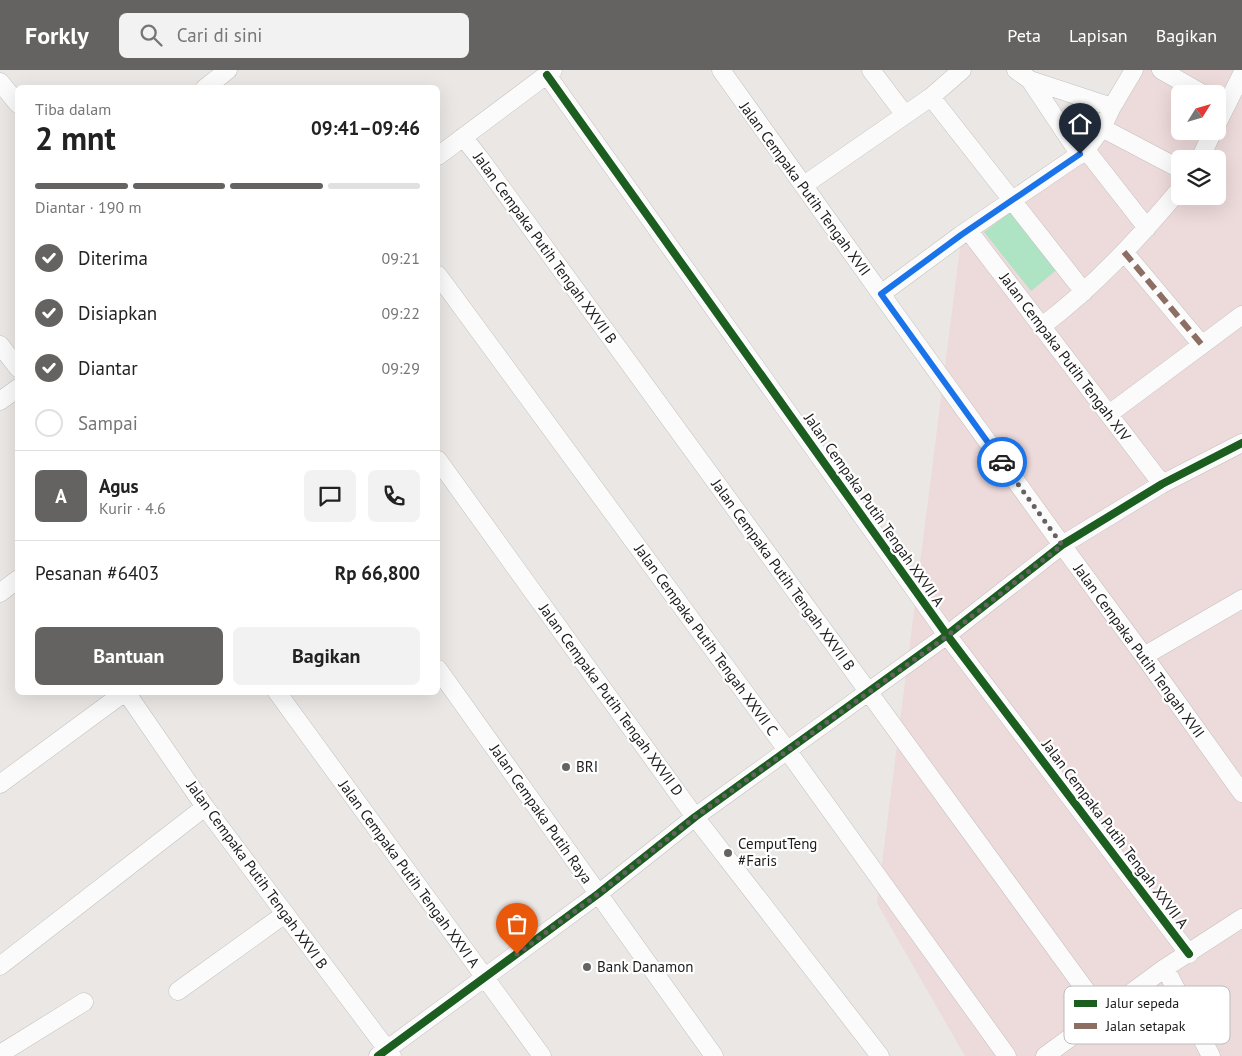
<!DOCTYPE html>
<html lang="id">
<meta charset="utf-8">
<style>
:root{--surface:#fff;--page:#f2f2f2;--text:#222;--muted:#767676;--line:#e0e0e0;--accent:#646362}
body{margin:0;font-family:"PT Sans",sans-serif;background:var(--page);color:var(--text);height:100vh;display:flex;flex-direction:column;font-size:19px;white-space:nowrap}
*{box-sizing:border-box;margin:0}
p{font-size:16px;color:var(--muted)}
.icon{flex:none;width:28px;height:28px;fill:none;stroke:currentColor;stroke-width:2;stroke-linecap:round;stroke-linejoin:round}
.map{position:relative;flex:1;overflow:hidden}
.panel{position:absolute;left:15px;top:15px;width:425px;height:610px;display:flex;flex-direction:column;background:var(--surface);border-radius:8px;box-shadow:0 5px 20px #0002}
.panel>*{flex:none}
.needle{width:32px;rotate:53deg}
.fabs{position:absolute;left:1171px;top:15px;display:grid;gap:10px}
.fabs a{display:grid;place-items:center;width:55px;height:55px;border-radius:8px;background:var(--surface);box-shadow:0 5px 20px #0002;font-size:25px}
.pin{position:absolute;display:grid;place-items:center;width:42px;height:42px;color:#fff;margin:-51px -21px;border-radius:50% 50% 50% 0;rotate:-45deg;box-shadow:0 0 5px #0007}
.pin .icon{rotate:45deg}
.courier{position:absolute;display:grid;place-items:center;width:50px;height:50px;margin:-25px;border:4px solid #1a73e8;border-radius:50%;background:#fff;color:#222;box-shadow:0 1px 6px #0007}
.headline em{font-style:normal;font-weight:600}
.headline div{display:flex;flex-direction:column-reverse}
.headline{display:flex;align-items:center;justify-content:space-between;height:85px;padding:0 20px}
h1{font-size:32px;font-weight:600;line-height:38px}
.bar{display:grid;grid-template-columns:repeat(4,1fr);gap:8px 5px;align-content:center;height:60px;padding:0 20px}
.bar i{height:6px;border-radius:4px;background:var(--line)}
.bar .on{background:var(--accent)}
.bar p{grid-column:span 4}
.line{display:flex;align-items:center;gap:12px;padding:0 20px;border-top:1px solid var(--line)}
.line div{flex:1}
.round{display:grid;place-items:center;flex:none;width:52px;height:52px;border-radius:8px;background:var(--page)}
ol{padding:0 20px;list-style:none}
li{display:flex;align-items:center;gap:15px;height:55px}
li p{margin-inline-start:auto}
li .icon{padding:5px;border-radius:50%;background:var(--accent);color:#fff;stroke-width:4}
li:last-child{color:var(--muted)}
li i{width:28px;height:28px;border:2px solid var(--line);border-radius:50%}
.button{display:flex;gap:10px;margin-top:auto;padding:10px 20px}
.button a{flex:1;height:58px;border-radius:8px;background:var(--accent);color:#fff;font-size:20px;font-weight:600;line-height:58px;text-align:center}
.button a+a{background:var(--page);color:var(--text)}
header{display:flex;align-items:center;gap:30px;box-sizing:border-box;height:70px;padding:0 25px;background:var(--accent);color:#fff}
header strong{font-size:24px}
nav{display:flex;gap:28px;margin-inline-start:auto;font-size:18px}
.search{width:350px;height:45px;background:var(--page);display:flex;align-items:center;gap:12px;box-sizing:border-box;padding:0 18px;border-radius:8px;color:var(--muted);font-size:19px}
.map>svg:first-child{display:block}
.commercial{fill:#eddadb;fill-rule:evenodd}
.pitch{fill:#aee3c3}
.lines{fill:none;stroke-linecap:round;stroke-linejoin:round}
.minor-casing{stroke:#c2c0bf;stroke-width:19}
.minor{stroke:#fcfbfb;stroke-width:18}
.quiet{stroke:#8d6e63;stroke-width:6;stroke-dasharray:12 6;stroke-linecap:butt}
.cycleway-casing{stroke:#fff;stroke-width:11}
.cycleway{stroke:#1b5e20;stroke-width:8}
.done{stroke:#646362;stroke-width:5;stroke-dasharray:0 9}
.route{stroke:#1a73e8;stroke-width:6}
.poi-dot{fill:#646362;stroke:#fff;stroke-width:2}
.labels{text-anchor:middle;stroke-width:4.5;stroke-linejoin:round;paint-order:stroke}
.street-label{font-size:15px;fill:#1c1c1c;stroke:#fff}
.poi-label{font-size:15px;fill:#1c1c1c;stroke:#fff;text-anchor:start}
.key{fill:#fff;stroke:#bbb;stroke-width:1}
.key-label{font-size:14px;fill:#1c1c1c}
</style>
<header>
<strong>Forkly</strong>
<div class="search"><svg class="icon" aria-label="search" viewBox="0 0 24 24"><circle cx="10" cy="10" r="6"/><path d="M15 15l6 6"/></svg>Cari di sini</div>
<nav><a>Peta</a><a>Lapisan</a><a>Bagikan</a></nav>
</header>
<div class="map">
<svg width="1242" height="986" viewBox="0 0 1242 986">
<rect width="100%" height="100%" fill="#ebe7e4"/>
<!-- commercial -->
<path class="commercial" d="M1129 0H1242V986H965L877 833 963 155 1086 77ZM1180 24H1218V61H1180ZM1180 89H1218V126H1180Z"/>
<!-- pitch -->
<path class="pitch" d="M1013 140 1059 198 1031 221 984 162Z"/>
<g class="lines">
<defs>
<path id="minor" d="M721 0 881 224 1062 475 1144 586 1242 723
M871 0 905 45
M1016 0 1030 10 1080 85
M1161 0 1203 24
M547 5 947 565 1189 884
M1030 10 1112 37
M0 12 18 34
M205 18 228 0
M931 27 1084 222
M1218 52 1242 4
M1102 58 1180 99
M463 67 479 87 1103 944
M1086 80 1147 158
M438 86 553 0
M1200 89 1213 61
M804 115 931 27 962 0
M968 160 1162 414
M1124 182 1202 275
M438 205 787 680 1007 986
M881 224 961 165 1086 80 1102 58 1112 37 1134 0
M1042 256C1094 217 1138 169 1180 119
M0 275 18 298
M0 331 18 318
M1109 344 1242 245
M438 390 695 747 880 986
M0 523 18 509
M1144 586 1242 529
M438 599 714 986
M126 622 205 737 392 986
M277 622 542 986
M0 714 125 622
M0 896 205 737
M1165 898 1211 986
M178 921 285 844
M0 984 84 932
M378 986 598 824 695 747 947 565 1062 475 1162 414 1242 373
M1045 986 1165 898 1242 848"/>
</defs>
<!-- minor casing -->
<use href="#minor" class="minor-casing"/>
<!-- minor -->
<use href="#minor" class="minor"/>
<!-- quiet -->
<path class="quiet" d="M1124 182 1202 275"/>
<defs>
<path id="cycleway" d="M547 5 947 565 1189 884
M378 986 598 824 695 747 947 565 1062 475 1162 414 1242 373"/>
</defs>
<!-- cycleway casing -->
<use href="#cycleway" class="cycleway-casing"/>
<!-- cycleway -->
<use href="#cycleway" class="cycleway"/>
</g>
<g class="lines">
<!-- done -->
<path class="done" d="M517 884 598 824 695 747 947 566 1062 475 1002 392"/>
<!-- route -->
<path class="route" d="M1002 392 881 224 961 165 1080 84"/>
</g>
<!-- markers -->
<g class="poi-dot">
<circle cx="566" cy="697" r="5"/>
<circle cx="728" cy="783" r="5"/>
<circle cx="587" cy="897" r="5"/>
</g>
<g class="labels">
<!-- street labels -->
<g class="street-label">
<text transform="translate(805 119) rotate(54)" y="5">Jalan Cempaka Putih Tengah XVII</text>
<text transform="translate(545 178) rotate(54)" y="5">Jalan Cempaka Putih Tengah XXVII B</text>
<text transform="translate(1065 287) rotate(53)" y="5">Jalan Cempaka Putih Tengah XIV</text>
<text transform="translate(874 440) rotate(55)" y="5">Jalan Cempaka Putih Tengah XXVII A</text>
<text transform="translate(783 505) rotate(54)" y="5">Jalan Cempaka Putih Tengah XXVII B</text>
<text transform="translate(706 570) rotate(54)" y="5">Jalan Cempaka Putih Tengah XXVII C</text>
<text transform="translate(1139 581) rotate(54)" y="5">Jalan Cempaka Putih Tengah XVII</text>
<text transform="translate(611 630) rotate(54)" y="5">Jalan Cempaka Putih Tengah XXVII D</text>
<text transform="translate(541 744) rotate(55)" y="5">Jalan Cempaka Putih Raya</text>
<text transform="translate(1115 764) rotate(53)" y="5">Jalan Cempaka Putih Tengah XXVII A</text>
<text transform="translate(409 804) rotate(54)" y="5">Jalan Cempaka Putih Tengah XXVI A</text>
<text transform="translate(257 805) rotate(54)" y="5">Jalan Cempaka Putih Tengah XXVI B</text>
</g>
<!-- poi labels -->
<g class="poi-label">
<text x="576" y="702">BRI</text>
<text x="738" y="779">CemputTeng<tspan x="738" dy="17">#Faris</tspan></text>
<text x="597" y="902">Bank Danamon</text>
</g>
</g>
<!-- legend -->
<rect x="1064" y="916" width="166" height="58" rx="8" class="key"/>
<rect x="1074" y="930" width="23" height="7" fill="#1b5e20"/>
<rect x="1074" y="953" width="23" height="6" fill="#8d6e63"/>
<g class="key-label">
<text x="1106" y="938">Jalur sepeda</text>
<text x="1106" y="961">Jalan setapak</text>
</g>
</svg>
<div class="fabs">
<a><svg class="needle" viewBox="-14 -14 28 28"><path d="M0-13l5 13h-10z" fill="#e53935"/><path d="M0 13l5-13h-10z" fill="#767676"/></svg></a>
<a><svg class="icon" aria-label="layers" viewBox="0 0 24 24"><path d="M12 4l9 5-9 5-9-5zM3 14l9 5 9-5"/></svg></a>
</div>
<div class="pin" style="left:517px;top:884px;background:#ea580c"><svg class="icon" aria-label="bag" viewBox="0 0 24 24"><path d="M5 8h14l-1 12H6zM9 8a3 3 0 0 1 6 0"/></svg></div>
<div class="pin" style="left:1080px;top:84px;background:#1f2937"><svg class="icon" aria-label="home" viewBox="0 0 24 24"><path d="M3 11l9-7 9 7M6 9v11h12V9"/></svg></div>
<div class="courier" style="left:1002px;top:392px"><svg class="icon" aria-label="car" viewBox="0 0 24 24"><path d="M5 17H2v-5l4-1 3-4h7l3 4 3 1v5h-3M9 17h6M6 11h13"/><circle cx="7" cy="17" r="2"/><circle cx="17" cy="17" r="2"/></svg></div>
<section class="panel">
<div class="headline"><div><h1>2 mnt</h1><p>Tiba dalam</p></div><em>09:41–09:46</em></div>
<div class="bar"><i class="on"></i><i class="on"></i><i class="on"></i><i></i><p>Diantar · 190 m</p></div>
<ol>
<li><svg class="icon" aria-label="check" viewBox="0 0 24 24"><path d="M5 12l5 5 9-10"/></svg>Diterima<p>09:21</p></li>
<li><svg class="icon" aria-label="check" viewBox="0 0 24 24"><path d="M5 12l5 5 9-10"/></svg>Disiapkan<p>09:22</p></li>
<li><svg class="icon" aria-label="check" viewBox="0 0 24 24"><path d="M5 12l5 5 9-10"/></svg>Diantar<p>09:29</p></li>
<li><i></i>Sampai</li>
</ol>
<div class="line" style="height:90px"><b class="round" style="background:var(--accent);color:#fff">A</b><div><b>Agus</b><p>Kurir · 4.6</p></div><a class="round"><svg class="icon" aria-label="chat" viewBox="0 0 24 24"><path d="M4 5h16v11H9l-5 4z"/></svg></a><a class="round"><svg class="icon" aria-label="phone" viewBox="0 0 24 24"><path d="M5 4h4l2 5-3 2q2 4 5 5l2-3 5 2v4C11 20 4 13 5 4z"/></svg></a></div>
<div class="line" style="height:65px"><div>Pesanan #6403</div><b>Rp 66,800</b></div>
<div class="button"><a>Bantuan</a><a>Bagikan</a></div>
</section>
</div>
